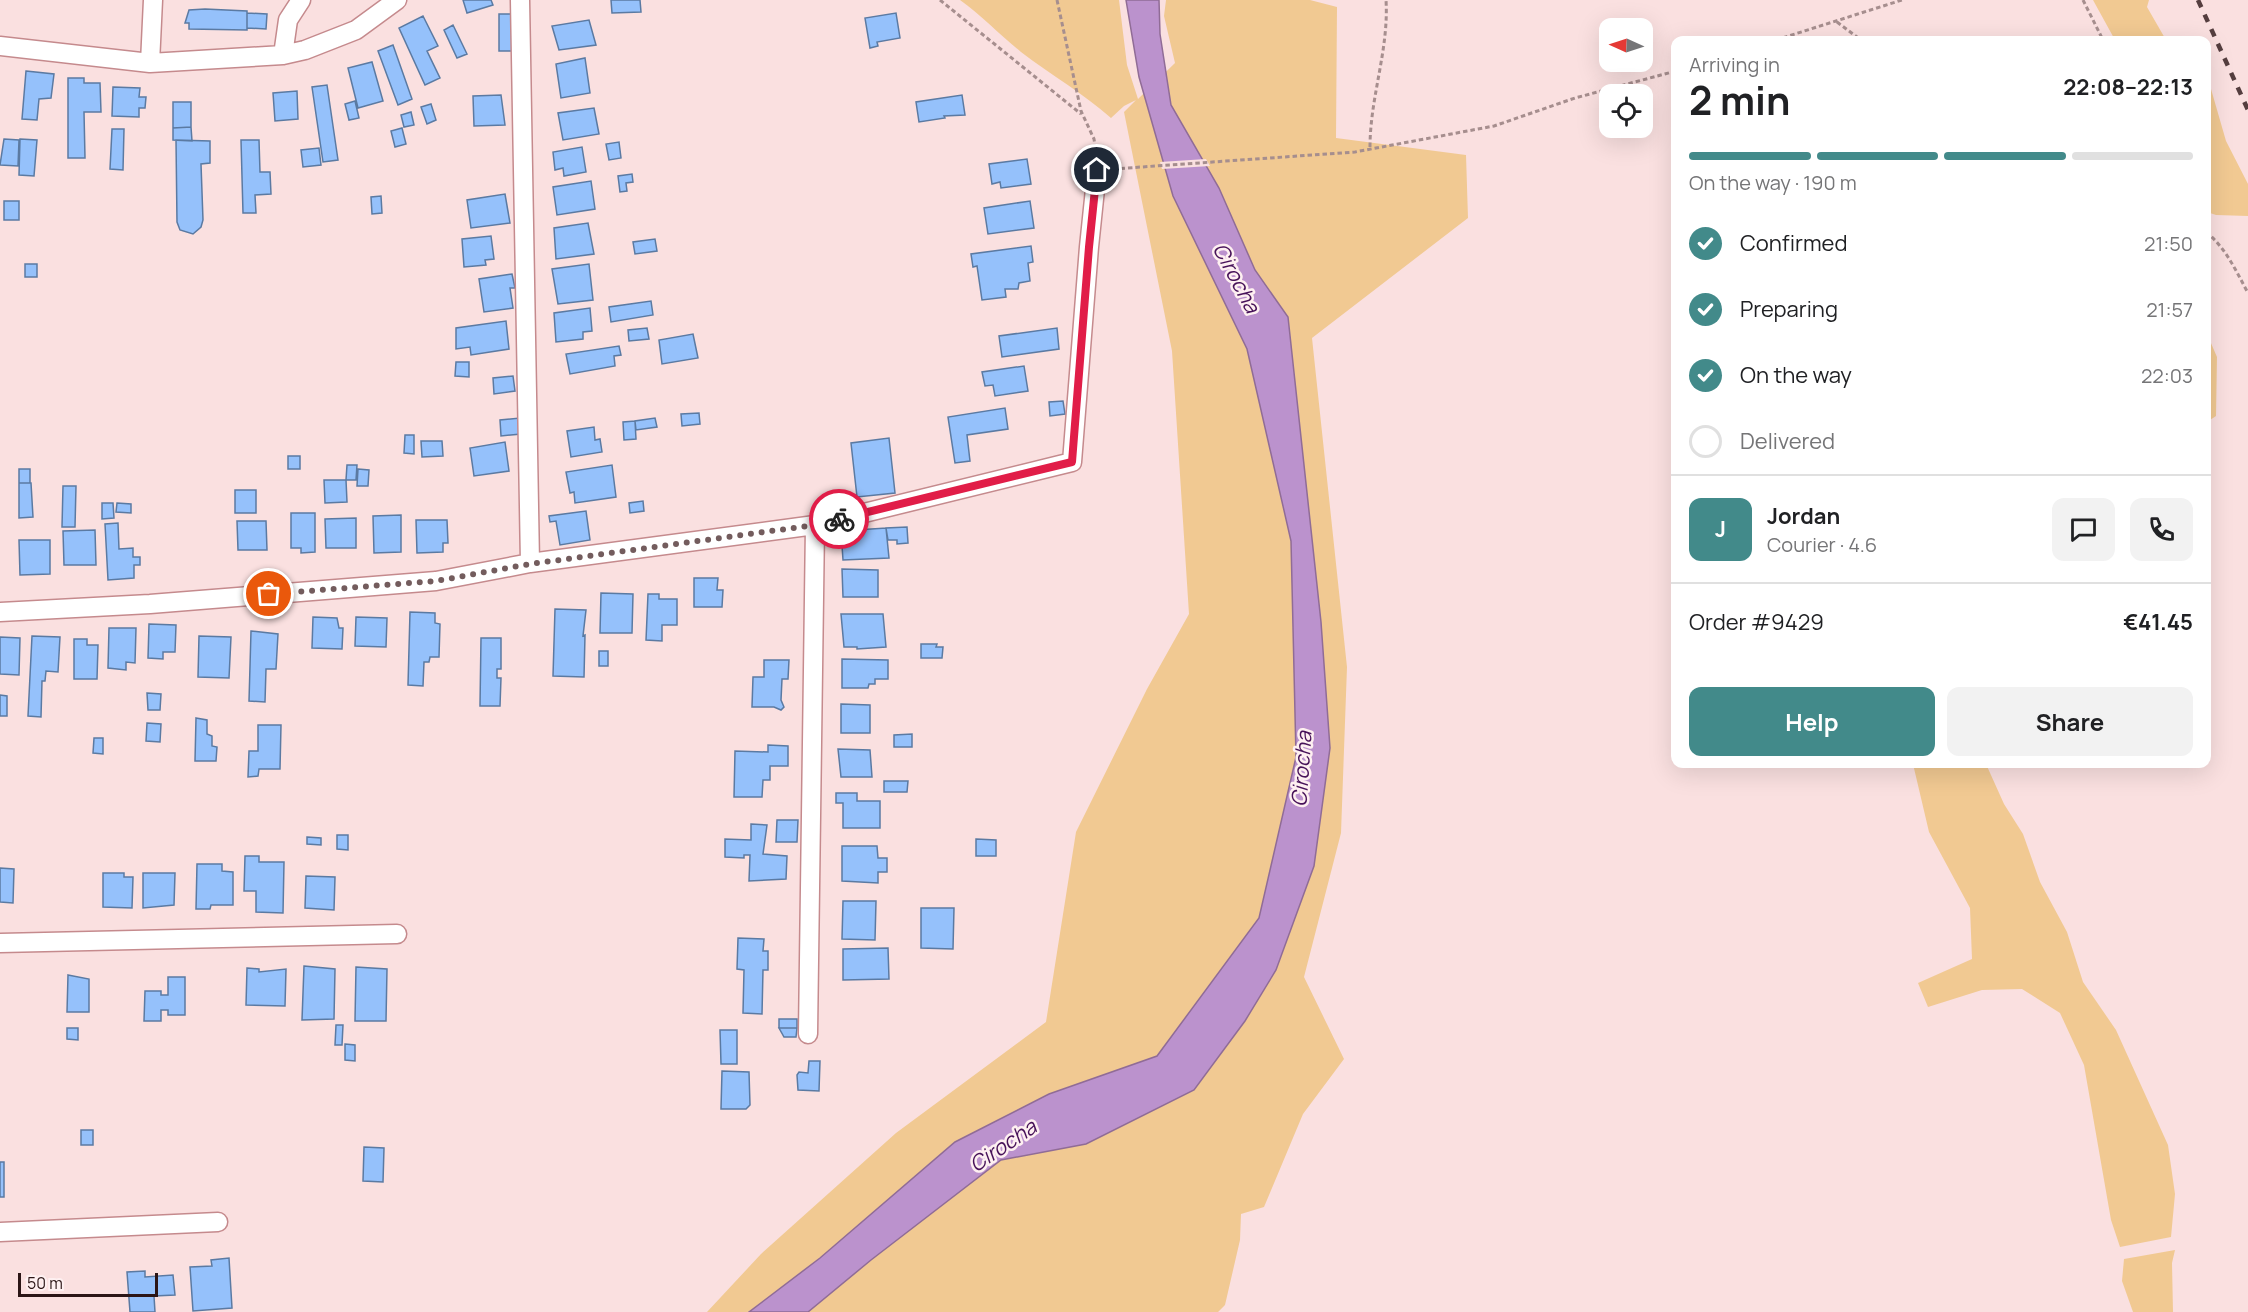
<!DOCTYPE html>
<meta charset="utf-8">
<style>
:root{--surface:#fff;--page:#f2f2f2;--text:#202124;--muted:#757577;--line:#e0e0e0;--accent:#428a8a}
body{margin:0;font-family:Manrope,sans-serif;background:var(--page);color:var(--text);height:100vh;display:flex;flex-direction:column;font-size:22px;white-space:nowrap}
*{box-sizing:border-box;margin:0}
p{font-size:20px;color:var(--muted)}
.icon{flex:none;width:33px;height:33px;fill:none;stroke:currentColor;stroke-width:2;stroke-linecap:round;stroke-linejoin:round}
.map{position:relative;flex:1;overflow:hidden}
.sheet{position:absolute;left:1671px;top:36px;width:540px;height:732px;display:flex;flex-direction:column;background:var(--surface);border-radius:12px;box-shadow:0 6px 24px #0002}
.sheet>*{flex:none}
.needle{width:39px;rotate:273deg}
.fabs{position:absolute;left:1599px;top:18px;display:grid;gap:12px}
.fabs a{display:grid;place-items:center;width:54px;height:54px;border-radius:12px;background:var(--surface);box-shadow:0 6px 24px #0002;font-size:30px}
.scale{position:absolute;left:18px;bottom:15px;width:140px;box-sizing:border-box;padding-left:6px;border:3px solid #2b1516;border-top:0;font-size:16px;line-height:21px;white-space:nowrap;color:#2b1516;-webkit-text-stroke:4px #fef0f1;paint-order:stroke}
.pin{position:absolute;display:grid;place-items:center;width:51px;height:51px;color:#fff;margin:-26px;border:3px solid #fff;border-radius:50%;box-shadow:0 2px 6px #0007}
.courier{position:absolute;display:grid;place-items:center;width:60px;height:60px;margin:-30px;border:4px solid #e11d48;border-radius:50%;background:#fff;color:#222;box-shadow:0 2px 8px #0007}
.head em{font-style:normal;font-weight:700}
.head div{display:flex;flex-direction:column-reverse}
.head{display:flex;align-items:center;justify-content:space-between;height:102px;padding:0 18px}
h1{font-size:39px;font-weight:700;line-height:45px}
.bar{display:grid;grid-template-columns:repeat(4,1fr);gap:9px 6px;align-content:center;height:72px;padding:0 18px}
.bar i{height:8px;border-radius:4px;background:var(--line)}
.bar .current{background:var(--accent)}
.bar p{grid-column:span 4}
.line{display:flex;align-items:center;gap:15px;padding:0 18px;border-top:2px solid var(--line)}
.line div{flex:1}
.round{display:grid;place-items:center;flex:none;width:63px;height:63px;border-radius:12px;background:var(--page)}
ol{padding:0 18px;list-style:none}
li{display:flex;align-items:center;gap:18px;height:66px}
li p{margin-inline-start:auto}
li .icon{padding:6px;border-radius:50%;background:var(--accent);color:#fff;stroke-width:4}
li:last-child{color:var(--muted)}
li i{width:33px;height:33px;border:3px solid var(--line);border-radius:50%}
.cta{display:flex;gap:12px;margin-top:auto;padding:12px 18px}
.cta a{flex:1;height:69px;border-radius:12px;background:var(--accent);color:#fff;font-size:24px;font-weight:700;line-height:69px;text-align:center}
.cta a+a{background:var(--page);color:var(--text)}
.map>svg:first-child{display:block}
.green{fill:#f1c992}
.water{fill:#bb92cd;stroke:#906c96;stroke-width:1.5}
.pier{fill:#fae0e0}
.building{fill:#95c1fb;stroke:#5b7aa2;stroke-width:1.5}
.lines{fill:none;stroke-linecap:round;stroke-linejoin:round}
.street-casing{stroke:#c58a8d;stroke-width:21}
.path{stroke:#a68e8e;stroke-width:3;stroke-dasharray:4.5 3;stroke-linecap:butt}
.street{stroke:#fff;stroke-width:18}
.rail{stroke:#553e3f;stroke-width:4.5;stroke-dasharray:8 8;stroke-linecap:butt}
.done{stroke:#735c5d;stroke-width:6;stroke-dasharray:0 10.8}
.route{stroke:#e11d48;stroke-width:8}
.labels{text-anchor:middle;stroke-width:5;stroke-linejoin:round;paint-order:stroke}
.water-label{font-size:21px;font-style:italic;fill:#471259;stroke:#fef0f1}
</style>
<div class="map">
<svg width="2248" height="1312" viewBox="0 0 2248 1312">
<rect width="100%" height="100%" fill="#fae0e0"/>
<!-- green -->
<path class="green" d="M960 0H1119L1127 65 1138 99 1175 63 1164 16 1166 0H1310L1337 7 1336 138 1466 155 1468 218 1312 338 1347 667 1341 833 1304 977 1344 1059 1303 1114 1264 1207 1241 1214 1240 1240 1225 1305 1218 1312H707L761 1254 896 1133 1046 1022 1076 832 1147 689 1189 614 1172 351 1124 112 1136 100 1124 106 1111 118C1083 93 1051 75 1021 52 1000 35 982 16 960 0Z
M2093 0H2149L2147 7 2166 40H2115Z
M2207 85 2211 89 2226 141 2248 184V216L2216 215 2207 212Z
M2207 334 2217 357 2216 416 2207 422Z
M1913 764H1986L2004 804 2023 834 2040 882 2067 932 2083 982 2116 1030 2168 1145 2175 1194 2171 1237 2120 1247 2111 1220 2084 1065 2060 1013 2022 989 1982 990 1928 1007 1918 983 1972 959 1970 908 1929 832Z
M2175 1250 2172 1263 2173 1312H2133L2122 1281 2124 1259Z"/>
<!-- water -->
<path class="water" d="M1126 0H1159L1160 34 1171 105 1219 188 1255 270 1288 317 1321 622 1330 748 1314 866 1276 970 1245 1021 1194 1090 1086 1144 1001 1160 871 1260 808 1312H749L820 1258 955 1142 1049 1094 1157 1056 1259 918 1296 757 1291 541 1247 349 1173 196 1139 77Z"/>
<!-- pier -->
<path class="pier" d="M1206 159 1210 166 1162 169 1160 162Z"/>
<!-- building -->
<path class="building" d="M463 0H491L493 5 467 13Z
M611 0H640L641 12 612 13Z
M205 9 247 11V30L189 29V23H185L189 10Z
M247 13 267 14 266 29 247 28Z
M896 13 900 38 877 42 878 46 870 48 865 18Z
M499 14H514V51H499Z
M423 16 438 46 427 51 440 78 425 85 399 28Z
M589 20 596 45 559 50 552 26Z
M453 25 467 54 457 58 444 30Z
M393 45 412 99 398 105 378 51Z
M585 58 590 93 561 98 556 64Z
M372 62 383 101 358 108 348 68Z
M26 71 54 74 51 98 39 99 37 120 22 119Z
M68 78H84V83H100L101 112H84L85 158H68Z
M327 85 338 160 323 162 312 87Z
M113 87 140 88 139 97H146L145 108H139V117L112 116Z
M297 91 298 119 275 121 273 93Z
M501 95 505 125 474 126 473 96Z
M962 95 965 115 944 116 945 118 919 122 916 102Z
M355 101 359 118 349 120 345 104Z
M173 102H191V127L173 128Z
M431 104 436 120 427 124 421 107Z
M594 108 599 134 563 140 558 113Z
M411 112 414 125 404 127 401 115Z
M191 127 192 141 173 140V128Z
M402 128 406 144 395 147 391 131Z
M112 129H124L123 170 110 169Z
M4 139 19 140 18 166 0 165Z
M20 139 37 140 34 176 19 175Z
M176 140 210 141V163L201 164 203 220 201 227 193 234 180 230 177 222Z
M241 140H259L260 172H270L271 194 255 195 256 213H243Z
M619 142 621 158 609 160 606 144Z
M582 147 586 172 564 176 563 168 555 170 553 152Z
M319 148 321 165 303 167 301 150Z
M1027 159 1031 184 1001 188 1000 182 992 184 989 164Z
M632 174 633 182 626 183 627 191 620 192 618 176Z
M591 181 595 209 557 215 553 187Z
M505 194 510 223 471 228 467 200Z
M381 196 382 213 372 214 371 197Z
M4 201H19V220H4Z
M1030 201 1034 228 988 234 984 208Z
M588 223 594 254 556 259 554 228Z
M491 236 494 259 485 260 486 265 464 267 462 239Z
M655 239 657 251 635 254 633 242Z
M1031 246 1033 262 1028 263 1030 281 1019 283 1018 289H1005L1006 297 982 300 977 266 973 267 971 254Z
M25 264H37V277H25Z
M589 264 593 300 558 304 552 269Z
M512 274 515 288H510L513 308 484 312 479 279Z
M651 301 653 315 611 322 609 307Z
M590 308 592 331 583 332V339L556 342 554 313Z
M506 321 509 349 471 355 470 347 456 349V328Z
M647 328 649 339 629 341 628 330Z
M1057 328 1059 349 1002 357 999 336Z
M693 334 698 358 662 364 659 340Z
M619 346 621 355 614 356 615 366 570 374 566 354Z
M456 362H469V377L455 376Z
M1024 366 1028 391 995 396 993 385 985 386 982 372Z
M513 376 515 391 494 394 493 378Z
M1063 401 1065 414 1050 416 1049 402Z
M1005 408 1008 429 967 435 970 461 955 463 948 417Z
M699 413 700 424 682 426 681 414Z
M520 418 521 434 501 436 500 420Z
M655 418 657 427 636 430 635 421Z
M635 421 636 439 624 440 623 422Z
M594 427 595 440 600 439 602 452 571 457 567 431Z
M405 435H414V454L404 453Z
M889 438 895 493 857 497 851 443Z
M421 441H442L443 456 422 457Z
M505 442 509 471 474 476 470 448Z
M288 456H300V469H288Z
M347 465H357L356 480H346Z
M612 465 616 497 575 503 574 492 570 493 566 472Z
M19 469H30V483H19Z
M358 469 369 470 368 486H357Z
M324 480H346L347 502 325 503Z
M19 483H31L33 517 19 518Z
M63 486H76L75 527H62Z
M235 490H256V513H235Z
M643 501 644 511 630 513 629 503Z
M102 503H113L114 518 102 519Z
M117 503 131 504V513L116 512Z
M586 511 590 540 560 545 556 521 550 522 549 516Z
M291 513H315V552L301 553V548H291Z
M401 515V552L374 553 373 516Z
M356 518V548H326L325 519Z
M416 520H447L448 543H443V552L417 553Z
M237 521H266L267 550H238Z
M118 523 119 549 133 548V557H140V565H134V578L108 580 105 524Z
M907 527 908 543 897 544V540H888L886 528Z
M886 528 889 558 843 560 841 531Z
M95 530 96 565H64L63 531Z
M19 540H50V574L20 575Z
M842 569 878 570V597H843Z
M694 578H718L717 590H723L722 607H694Z
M601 593 633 594 632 633H600Z
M648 594H659V599H677V625H662V641L646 640Z
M555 609 586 610 583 636 585 635 584 677 553 676Z
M410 612 435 613V623L440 624 439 657H430L429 662H424L423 686 408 685Z
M841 614H883L886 647 857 649V647H844Z
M313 617 337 618 339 628H343L342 649 312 648Z
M356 617 387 618 386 647 355 646Z
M149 624 176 625 175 652H163V659L148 658Z
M109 628H136L135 663 126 662V670L108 668Z
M251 631 278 634 276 669H266L265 702 249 701Z
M32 636 60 637 58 672 46 671 45 681H42L41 717 28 716Z
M199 636 231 637 229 678 198 677Z
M0 637 20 638 19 675 0 674Z
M481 638H501V669H497V678H501L500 706H480Z
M74 639H87V645H98L97 679H74Z
M921 644H937L936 647H943L942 658H921Z
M599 651H608V666H599Z
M842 659 888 660V679H875V684H869L868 688H842Z
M764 660H789L788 679H782L781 700 784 707 781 710 774 707H752L753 677H764Z
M147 693 161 694 160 710H148Z
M0 695 7 696V716H0Z
M841 704 870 705V733H841Z
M196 718 207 720V734L212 736V746L217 747 216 761H195Z
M147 723 161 724 160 742 146 741Z
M258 725H281L280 769H259L258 776 248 777 249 751H258Z
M912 734V747H894V735Z
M94 738H103V754L93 753Z
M768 745 788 746V766H770V780H763L762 797H734L735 751 768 752Z
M838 749 870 750 872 777H841Z
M884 781H908L907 792H884Z
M836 793H857V801H880V828H843V803H836Z
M777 820H798L797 842H776Z
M751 824 767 825 763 854 787 856 786 879 749 881 750 855H744V858L725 857V839L751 840Z
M337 835H348V850L337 849Z
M307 837 321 838V845L307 844Z
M976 839 996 840V856H976Z
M842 846H877L878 858H887V872H878V883L842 881Z
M245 856H259V862H284L283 913 256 912V891H244Z
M197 864H222V871L233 872V905H211L210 909H196Z
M0 868 14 869 13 903 0 902Z
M103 873H124V877H133L132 908 103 907Z
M143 873H175L174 905 143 908Z
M306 876 335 877 334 910 305 908Z
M843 901H876L875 940 842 939Z
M921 908H954L953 949 921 948Z
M738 938 764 939 763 951H768V970H763L762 1014 743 1013 744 970 737 969Z
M888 948 889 979 843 980V949Z
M304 966 335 969 334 1019 302 1020Z
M356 967 387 969 386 1021H355Z
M247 968 259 969V972L286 969 285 1006 246 1005Z
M68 975 89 979V1012H67Z
M168 977H185V1015H168V1010H161V1021H144L145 991H161V995H168Z
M779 1019H797V1028H779Z
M336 1025H343L342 1045H335Z
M67 1028H78V1040L67 1039Z
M779 1028H797L796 1037H784Z
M720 1030H737V1064H721Z
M345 1044 355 1045V1061L345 1060Z
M809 1061H820L819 1091 798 1090 797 1075 799 1072 808 1073Z
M722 1071 749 1072 750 1105 746 1109H721Z
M81 1130H93V1145H81Z
M364 1147 384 1148 383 1182 363 1181Z
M0 1162H4V1197H0Z
M229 1258 232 1308 193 1311 190 1267 212 1266 211 1260Z
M145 1271V1277L173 1275 175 1295 154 1296 155 1312H130L127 1272Z"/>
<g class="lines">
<defs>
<path id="street" d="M520 0 530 563
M0 46 150 63 283 55 305 50 356 30 397 0
M283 55 288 20 301 0
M150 63 153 0
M0 612 150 604 436 581 530 563 815 525 1072 462 1089 247 1097 170
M0 943 397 934
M808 1034 815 525
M0 1232 218 1222"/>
</defs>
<!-- street casing -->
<use href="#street" class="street-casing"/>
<!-- path -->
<path class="path" d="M940 0 1081 114
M1057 0 1081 111 1094 139 1096 152
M2083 0 2103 40
M1837 22 1861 40
M1776 40 1902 0
M1370 147C1370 97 1389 50 1386 0
M1113 169 1355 152 1494 126 1575 98 1676 71
M2206 232C2226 248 2236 271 2248 293"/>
<!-- street -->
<use href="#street" class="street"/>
<!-- rail -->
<path class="rail" d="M2198 0 2248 110"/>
</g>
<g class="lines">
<!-- done -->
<path class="done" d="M269 594 436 581 530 564 815 525 839 519"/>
<!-- route -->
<path class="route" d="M839 519 1072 462 1089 247 1097 170"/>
</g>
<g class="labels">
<!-- water labels -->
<g class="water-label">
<text transform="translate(1236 278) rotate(62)" y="7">Cirocha</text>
<text transform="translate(1302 769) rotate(-86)" y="7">Cirocha</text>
<text transform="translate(1003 1146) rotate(-34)" y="7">Cirocha</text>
</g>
</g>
</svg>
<div class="fabs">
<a><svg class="needle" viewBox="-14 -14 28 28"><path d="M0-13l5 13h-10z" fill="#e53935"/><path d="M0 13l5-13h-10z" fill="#757577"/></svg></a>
<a><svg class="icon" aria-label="locate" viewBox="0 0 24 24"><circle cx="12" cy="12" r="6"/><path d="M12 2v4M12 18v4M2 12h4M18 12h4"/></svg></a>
</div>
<div class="scale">50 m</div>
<div class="pin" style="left:269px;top:594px;background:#ea580c"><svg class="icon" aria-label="bag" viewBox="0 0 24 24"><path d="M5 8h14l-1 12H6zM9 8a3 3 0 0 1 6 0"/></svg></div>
<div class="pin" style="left:1097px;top:170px;background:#1f2937"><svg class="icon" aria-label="home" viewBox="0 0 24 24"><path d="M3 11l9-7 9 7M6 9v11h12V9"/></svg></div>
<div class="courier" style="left:839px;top:519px"><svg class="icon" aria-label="bike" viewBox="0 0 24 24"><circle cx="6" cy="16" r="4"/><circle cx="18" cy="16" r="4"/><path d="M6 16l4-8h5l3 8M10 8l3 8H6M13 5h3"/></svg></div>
<section class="sheet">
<div class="head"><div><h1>2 min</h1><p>Arriving in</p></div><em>22:08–22:13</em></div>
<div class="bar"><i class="current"></i><i class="current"></i><i class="current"></i><i></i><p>On the way · 190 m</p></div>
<ol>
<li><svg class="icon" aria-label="check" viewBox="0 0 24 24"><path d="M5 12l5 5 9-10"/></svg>Confirmed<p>21:50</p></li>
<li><svg class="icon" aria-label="check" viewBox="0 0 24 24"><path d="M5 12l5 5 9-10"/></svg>Preparing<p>21:57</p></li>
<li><svg class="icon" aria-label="check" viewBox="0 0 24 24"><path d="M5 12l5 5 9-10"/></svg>On the way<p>22:03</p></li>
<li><i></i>Delivered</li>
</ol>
<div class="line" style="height:108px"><b class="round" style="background:var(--accent);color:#fff">J</b><div><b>Jordan</b><p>Courier · 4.6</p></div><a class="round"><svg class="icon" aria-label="chat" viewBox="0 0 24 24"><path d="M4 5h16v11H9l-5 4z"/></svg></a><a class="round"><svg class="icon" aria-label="phone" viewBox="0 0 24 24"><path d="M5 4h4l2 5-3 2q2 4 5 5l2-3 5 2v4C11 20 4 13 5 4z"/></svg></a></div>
<div class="line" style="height:78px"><div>Order #9429</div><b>€41.45</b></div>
<div class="cta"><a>Help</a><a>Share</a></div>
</section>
</div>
